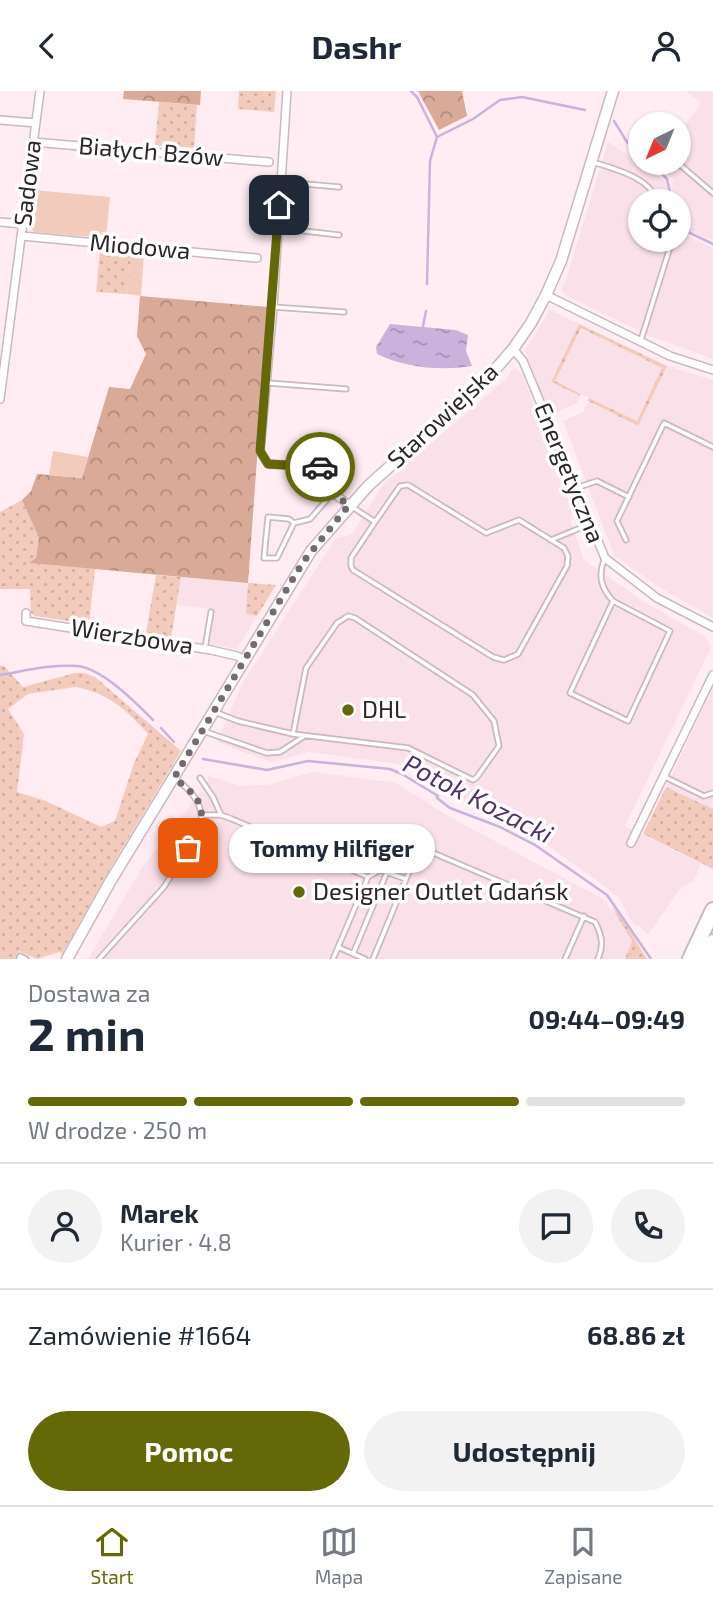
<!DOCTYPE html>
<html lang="pl">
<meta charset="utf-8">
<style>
:root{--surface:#fff;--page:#f2f2f3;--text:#1f2937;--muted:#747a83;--line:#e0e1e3;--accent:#656807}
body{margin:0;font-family:"Exo 2",sans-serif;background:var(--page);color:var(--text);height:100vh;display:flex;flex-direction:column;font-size:26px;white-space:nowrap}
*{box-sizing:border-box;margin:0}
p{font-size:23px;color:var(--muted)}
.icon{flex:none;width:38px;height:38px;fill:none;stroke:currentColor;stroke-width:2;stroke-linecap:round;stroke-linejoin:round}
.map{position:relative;height:868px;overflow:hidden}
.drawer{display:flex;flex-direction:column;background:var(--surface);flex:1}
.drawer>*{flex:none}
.needle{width:46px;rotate:223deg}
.fabs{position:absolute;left:628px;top:21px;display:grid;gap:14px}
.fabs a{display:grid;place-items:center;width:63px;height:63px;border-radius:50%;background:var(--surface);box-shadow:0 2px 5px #0004;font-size:35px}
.pin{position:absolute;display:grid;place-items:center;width:60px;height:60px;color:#fff;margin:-30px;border-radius:14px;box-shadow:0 4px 10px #0006}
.courier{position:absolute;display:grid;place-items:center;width:70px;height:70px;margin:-35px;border:5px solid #656807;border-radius:50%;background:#fff;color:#222;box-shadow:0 2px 9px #0007}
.bubble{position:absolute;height:49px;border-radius:24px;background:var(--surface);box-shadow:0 2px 5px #0004;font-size:23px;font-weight:700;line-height:49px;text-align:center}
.headline em{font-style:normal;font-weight:700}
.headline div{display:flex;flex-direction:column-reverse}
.headline{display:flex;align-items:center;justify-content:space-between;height:119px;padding:0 28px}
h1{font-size:46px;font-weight:700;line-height:52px}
.bar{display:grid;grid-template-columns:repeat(4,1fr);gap:10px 7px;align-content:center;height:84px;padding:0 28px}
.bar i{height:9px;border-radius:5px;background:var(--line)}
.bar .on{background:var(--accent)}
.bar p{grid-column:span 4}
.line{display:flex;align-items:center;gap:18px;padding:0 28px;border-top:2px solid var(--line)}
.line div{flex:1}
.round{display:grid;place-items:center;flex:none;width:74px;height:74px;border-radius:37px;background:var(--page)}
.action{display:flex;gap:14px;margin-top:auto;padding:14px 28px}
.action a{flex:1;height:80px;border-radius:42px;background:var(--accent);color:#fff;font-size:28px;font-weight:700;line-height:80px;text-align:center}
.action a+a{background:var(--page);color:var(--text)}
header{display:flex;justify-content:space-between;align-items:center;height:91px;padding:0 28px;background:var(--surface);font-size:32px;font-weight:700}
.tabs{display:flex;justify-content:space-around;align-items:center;height:98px;border-top:2px solid var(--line);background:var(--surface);font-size:19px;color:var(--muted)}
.tabs a{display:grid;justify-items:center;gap:4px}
.tabs .on{color:var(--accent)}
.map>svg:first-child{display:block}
.built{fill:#fae0e9}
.grass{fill:url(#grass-dots);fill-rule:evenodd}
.forest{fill:url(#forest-crowns)}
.green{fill:#f3cbbc}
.water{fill:url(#water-ripples)}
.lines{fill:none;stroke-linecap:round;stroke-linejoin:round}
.stream{stroke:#c9b3dc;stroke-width:2.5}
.service-casing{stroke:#cab9bf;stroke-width:7}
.minor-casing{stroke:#cab9bf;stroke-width:10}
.tertiary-casing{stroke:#cab9bf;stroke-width:13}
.motorway-casing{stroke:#cab9bf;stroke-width:18}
.service{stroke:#fff;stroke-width:3.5}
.minor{stroke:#fff;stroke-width:7}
.tertiary{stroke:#fff;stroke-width:10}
.motorway{stroke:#fff;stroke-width:14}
.done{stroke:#756b6e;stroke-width:7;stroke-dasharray:0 12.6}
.route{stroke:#656807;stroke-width:9}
.poi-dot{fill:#656807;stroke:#fff;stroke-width:2.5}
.labels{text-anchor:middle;stroke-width:7;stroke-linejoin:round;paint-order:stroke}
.street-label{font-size:24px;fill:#2b2527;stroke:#fff}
.poi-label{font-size:24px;fill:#2b2527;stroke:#fff;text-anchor:start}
.water-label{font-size:26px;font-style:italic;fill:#503266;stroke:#fff}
</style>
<header><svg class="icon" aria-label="back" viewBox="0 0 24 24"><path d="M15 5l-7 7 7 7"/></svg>Dashr<svg class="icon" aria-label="person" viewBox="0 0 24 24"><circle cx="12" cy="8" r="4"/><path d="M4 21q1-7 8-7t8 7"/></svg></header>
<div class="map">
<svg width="713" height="868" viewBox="0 0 713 868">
<defs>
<pattern id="grass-dots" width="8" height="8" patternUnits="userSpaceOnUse" patternTransform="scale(1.75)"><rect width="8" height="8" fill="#f3cbbc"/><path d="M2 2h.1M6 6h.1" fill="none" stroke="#d0aea2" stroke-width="1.8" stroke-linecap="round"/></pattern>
<pattern id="forest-crowns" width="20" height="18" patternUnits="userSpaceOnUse" patternTransform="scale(1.75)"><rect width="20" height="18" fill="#d9aa97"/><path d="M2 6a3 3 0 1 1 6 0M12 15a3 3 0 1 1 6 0" fill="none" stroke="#b08a7b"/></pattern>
<pattern id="water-ripples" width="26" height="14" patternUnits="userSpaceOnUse" patternTransform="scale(1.75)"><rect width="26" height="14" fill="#c9b3dc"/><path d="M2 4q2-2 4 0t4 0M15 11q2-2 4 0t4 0" fill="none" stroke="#a391b2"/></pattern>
</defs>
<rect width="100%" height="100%" fill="#ffedf3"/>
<!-- built -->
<path class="built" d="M686 0H713V149L689 140 682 133 679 127V110H674L672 102 673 87 656 72H679V42L701 12Z
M608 51 664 89 667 95 670 110H640V149H679V138L681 142 713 157V268L650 245 565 204 561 198 566 189Z
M550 219 579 233 551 291 580 305 577 312 557 321 545 312 525 260Z
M581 237 663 277 637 330 555 290Z
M667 275 713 289V527L659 496 614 464 563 330 583 321 588 311 638 335Z
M514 276 522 283 568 401 566 403 572 421 571 431 584 469 649 514 706 546 711 556 625 735 701 773 694 789 679 799 648 844 638 834 635 835 618 806 610 799 520 735 475 718 399 673 309 661 271 671 217 651 242 593 336 447 351 444 383 394 506 288Z
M181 486 248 492 246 522 257 525 237 558 203 552 209 518 177 514Z
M713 597V718L666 696Z
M313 681 396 692 448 725 601 807 622 830 632 850 625 868H88L141 778 202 699 209 685 240 695 268 694Z"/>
<!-- grass -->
<path class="grass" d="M239 0H276L274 21 238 18Z
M159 11 197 14 194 57 155 54Z
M100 159 131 162 127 203 96 201Z
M579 233 667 275 638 335 588 310 589 307 637 330 662 277 581 237 555 290 581 303 580 305 551 291Z
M22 409 39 447 36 467 30 472 95 478 89 533 35 525 31 522 30 498H0V421Z
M156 484 181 486 171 547 146 542Z
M248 492 276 494 257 525 246 523Z
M0 575H4L23 596 75 582H84L95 586 181 660 110 778 62 863 59 861 37 868 19 860 15 868H0ZM75 596C107 601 127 619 148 643L134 672 115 730 101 736 46 710 17 701 24 643 8 618 28 603Z
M666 696 713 718V778L643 743Z
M611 815 620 824 647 868H625L632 850Z"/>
<!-- forest -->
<path class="forest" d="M124 0H201L200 14 123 8Z
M418 0H462L467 25 439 39Z
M140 205 268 216 248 492 29 472 36 467 39 447 22 409 31 400 37 383 82 387 109 296 130 298 146 263 137 245Z"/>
<!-- green -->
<path class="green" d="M33 99 110 106 106 147 34 141 28 134Z
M131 162 144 163 141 205 127 203Z
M53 360 88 366 82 387 49 384Z"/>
<!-- water -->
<path class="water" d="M390 233 456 239 468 244 466 260 472 275C440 280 406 277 377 263L376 256Z"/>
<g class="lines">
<!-- stream -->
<path class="stream" d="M411 0 417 6 437 46 430 70 427 193
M614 30 627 51 640 64
M437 46 473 28 500 9 522 6 585 19
M651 72 667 88 672 110
M679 131 688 141 713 153
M423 235 426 220
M0 584C24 580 52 573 77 575 102 577 136 612 153 629
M161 637 174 651
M203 668 267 679 308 670 390 678 402 683 438 705 437 707 450 717 500 736 535 754 607 804 651 868"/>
<defs>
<path id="service" d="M593 71C614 78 650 86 657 110
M678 72 713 102
M283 91 339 96
M278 137 339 144
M273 216 344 221
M641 249 671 153 670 149
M268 292 346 298
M576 397 597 390 629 406
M351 415 375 431 351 467V475L353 479 493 566 504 569 518 563 567 475 568 465 564 457 519 429 486 442 408 394 400 395 375 431
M294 432 289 428 268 426 264 467H277L294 432 310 428 332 403
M551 449 590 433
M626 449 617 430 664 332 713 356
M604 469C598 485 601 497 613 510L570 602 628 630 670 540 613 510
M205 557 211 521
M215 621 238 630 293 643 408 657 473 689 477 686 499 655 494 630 473 604 355 527 348 525 337 532 306 577 293 643
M203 640 267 662 280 661 303 646
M665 686 704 705 713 702
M200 687 213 706 221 724
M202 724H221L232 728 368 786
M338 856 365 868
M353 863 387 781
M19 868 20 865 26 868
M99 868 164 796 199 739C207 717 193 701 176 688
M333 868 368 786 380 779 406 788C412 774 416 764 431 761L595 831C602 844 604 855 598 868
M373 868 406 788
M565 868 584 825"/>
<path id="minor" d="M287 0 273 216 260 360 268 373 338 377 339 388 333 402 349 414
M0 29 36 32
M33 51 269 71
M0 131 23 133
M22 145 257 167
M546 204 670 265 713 279
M513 258 523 270 605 467 657 507 713 536
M0 308 40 0
M26 522V530L211 559 237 565 244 569
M631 752 713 584"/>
<path id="tertiary" d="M67 868 110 791 311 460 368 395 485 290 513 258 531 232 546 204 561 170 613 0"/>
<path id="motorway" d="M690 868 713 819
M705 868 713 851"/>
</defs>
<!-- service casing -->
<use href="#service" class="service-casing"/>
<!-- minor casing -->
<use href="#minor" class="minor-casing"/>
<!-- tertiary casing -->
<use href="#tertiary" class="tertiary-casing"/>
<!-- motorway casing -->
<use href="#motorway" class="motorway-casing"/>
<!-- service -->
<use href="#service" class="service"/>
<!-- minor -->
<use href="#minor" class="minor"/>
<!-- tertiary -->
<use href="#tertiary" class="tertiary"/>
<!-- motorway -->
<use href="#motorway" class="motorway"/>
</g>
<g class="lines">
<!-- done -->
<path class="done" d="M188 757C209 723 206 710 174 687L303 471 349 414 332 402 339 388 338 377 320 376"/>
<!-- route -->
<path class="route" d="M279 114 260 360 268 373 320 376"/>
</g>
<!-- markers -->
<g class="poi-dot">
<circle cx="348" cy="619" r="7"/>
<circle cx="299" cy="801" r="7"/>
</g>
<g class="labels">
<!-- street labels -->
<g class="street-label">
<text transform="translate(151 61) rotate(5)" y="8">Białych Bzów</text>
<text transform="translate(28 92) rotate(-83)" y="8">Sadowa</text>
<text transform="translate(140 156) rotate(5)" y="8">Miodowa</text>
<text transform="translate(443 325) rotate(-43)" y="8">Starowiejska</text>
<text transform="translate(569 382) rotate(68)" y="8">Energetyczna</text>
<text transform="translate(132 546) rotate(9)" y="8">Wierzbowa</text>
</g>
<!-- poi labels -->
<g class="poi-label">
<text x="362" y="627">DHL</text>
<text x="313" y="809">Designer Outlet Gdańsk</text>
</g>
<!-- water labels -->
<g class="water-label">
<text transform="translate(478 708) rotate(27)" y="9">Potok Kozacki</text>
</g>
</g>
</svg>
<div class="fabs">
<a><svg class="needle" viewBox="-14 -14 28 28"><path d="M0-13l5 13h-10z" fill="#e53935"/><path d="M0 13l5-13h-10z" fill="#747a83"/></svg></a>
<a><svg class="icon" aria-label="locate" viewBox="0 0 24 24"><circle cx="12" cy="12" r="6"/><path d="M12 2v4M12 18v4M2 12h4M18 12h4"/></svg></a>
</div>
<div class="pin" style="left:188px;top:757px;background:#ea580c"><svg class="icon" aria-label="bag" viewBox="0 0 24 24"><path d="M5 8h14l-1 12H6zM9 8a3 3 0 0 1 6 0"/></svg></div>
<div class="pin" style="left:279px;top:114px;background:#1f2937"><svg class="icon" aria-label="home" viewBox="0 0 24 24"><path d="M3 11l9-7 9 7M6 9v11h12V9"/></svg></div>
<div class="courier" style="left:320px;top:376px"><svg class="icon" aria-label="car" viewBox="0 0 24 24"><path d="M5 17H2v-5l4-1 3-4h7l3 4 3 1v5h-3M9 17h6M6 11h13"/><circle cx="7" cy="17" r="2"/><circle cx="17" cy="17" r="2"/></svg></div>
<div class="bubble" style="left:229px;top:733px;width:206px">Tommy Hilfiger</div>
</div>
<section class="drawer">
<div class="headline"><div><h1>2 min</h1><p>Dostawa za</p></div><em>09:44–09:49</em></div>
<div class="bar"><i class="on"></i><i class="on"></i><i class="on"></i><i></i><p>W drodze · 250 m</p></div>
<div class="line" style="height:126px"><a class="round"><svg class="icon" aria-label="person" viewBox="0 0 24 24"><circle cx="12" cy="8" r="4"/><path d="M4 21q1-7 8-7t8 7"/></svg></a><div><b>Marek</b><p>Kurier · 4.8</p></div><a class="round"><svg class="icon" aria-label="chat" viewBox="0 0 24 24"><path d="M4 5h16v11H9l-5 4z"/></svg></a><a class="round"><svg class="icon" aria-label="phone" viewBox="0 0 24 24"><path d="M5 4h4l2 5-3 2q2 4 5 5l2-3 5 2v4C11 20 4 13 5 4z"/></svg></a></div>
<div class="line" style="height:91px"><div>Zamówienie #1664</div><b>68.86 zł</b></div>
<div class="action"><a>Pomoc</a><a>Udostępnij</a></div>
</section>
<nav class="tabs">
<a class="on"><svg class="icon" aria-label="home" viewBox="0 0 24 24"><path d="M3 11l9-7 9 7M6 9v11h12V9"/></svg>Start</a>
<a><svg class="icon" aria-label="map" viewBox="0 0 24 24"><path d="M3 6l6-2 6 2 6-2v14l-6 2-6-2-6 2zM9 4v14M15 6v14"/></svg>Mapa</a>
<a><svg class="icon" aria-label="saved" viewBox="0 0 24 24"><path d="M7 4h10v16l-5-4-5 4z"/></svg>Zapisane</a>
</nav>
